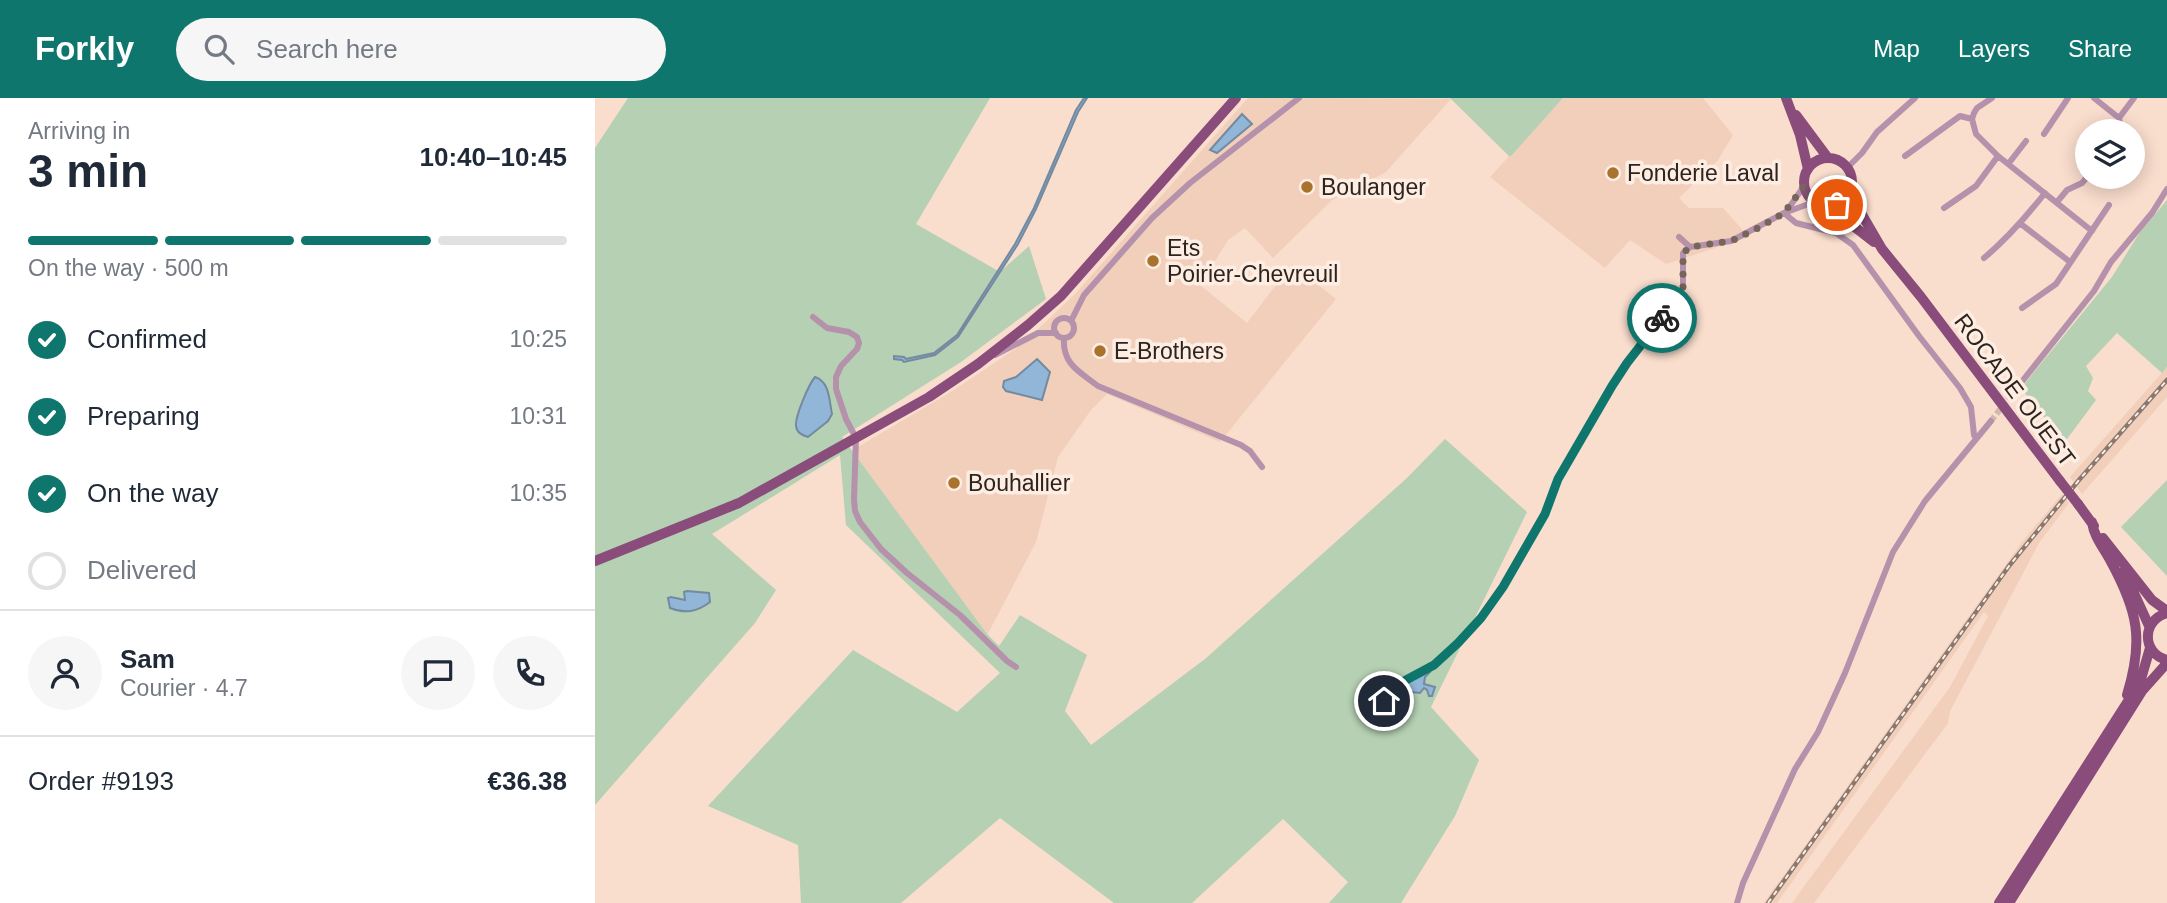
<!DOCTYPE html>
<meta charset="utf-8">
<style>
:root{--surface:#fff;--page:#f6f6f7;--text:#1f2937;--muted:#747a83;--line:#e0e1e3;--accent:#0f766e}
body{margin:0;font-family:Arial,sans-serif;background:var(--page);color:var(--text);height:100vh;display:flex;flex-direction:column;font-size:26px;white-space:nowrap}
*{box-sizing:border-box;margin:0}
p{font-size:23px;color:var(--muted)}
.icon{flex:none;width:38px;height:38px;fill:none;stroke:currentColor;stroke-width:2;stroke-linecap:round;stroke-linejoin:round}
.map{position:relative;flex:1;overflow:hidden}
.side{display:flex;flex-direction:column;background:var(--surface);width:595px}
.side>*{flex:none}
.controls{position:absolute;left:1480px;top:21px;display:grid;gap:14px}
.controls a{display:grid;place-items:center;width:70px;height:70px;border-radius:50%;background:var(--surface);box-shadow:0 4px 18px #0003;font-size:35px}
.pin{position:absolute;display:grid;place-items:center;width:60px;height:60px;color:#fff;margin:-30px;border:4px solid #fff;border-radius:50%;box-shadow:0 2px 7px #0007}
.courier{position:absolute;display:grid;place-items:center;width:70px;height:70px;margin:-35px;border:5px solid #0f766e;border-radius:50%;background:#fff;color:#222;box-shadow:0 2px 9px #0007}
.summary em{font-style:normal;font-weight:600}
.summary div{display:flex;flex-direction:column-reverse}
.summary{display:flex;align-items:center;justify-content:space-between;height:119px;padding:0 28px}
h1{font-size:46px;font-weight:600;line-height:52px}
.bar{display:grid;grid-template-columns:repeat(4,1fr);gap:10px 7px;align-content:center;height:84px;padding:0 28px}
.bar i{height:9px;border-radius:5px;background:var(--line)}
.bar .active{background:var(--accent)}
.bar p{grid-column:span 4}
.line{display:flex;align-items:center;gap:18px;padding:0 28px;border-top:2px solid var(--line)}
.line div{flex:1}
.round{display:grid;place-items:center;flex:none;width:74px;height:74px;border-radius:37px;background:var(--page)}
ol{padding:0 28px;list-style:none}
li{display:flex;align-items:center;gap:21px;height:77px}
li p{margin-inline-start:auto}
li .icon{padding:7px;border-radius:50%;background:var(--accent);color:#fff;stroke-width:4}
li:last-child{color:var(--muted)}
li i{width:38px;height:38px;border:4px solid var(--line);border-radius:50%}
header{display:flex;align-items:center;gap:42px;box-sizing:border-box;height:98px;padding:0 35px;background:var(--accent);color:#fff}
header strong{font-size:33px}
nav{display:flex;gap:38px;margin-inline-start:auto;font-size:24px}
.search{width:490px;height:63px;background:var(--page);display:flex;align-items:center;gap:18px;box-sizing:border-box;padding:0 24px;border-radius:38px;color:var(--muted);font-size:26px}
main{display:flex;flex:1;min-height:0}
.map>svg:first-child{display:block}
.built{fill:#f1cfbb}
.green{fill:#b5d0b3}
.water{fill:#91b6d7;stroke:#738aa0;stroke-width:2}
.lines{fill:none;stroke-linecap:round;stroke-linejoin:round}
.minor-tunnel{stroke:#d0b8aa;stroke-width:6;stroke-dasharray:6 3;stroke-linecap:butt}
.minor{stroke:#b591ab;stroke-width:6}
.primary{stroke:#8a4c7b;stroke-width:10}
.rail-casing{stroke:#8a786e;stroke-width:4.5}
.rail{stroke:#feede3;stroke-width:2;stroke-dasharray:5;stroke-linecap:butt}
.primary-bridge{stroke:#8a4c7b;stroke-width:10}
.done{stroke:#75655b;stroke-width:7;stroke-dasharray:0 12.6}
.route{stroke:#0f766e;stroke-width:9}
.poi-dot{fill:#a9732d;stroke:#feede3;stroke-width:2.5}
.labels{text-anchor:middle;stroke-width:7;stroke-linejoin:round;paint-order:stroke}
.poi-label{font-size:23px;fill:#2e241e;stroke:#feede3;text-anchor:start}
.street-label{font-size:23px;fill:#2e241e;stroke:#feede3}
</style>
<header>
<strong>Forkly</strong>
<div class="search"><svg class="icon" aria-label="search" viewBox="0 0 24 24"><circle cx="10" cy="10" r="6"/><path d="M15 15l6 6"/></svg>Search here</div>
<nav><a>Map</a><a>Layers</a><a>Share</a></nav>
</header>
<main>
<section class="side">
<div class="summary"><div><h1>3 min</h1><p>Arriving in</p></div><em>10:40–10:45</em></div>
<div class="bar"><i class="active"></i><i class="active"></i><i class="active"></i><i></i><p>On the way · 500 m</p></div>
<ol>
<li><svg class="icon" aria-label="check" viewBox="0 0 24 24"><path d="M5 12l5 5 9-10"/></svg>Confirmed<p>10:25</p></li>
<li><svg class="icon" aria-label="check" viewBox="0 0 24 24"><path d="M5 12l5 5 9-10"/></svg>Preparing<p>10:31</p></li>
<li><svg class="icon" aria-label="check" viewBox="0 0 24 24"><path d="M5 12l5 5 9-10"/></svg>On the way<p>10:35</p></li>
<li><i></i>Delivered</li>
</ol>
<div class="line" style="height:126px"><a class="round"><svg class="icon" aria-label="person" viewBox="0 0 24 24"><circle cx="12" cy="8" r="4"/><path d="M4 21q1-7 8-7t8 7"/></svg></a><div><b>Sam</b><p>Courier · 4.7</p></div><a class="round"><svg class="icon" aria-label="chat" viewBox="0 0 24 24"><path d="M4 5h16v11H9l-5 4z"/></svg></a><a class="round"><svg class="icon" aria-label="phone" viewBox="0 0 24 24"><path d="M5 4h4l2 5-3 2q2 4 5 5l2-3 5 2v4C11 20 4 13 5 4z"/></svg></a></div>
<div class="line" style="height:91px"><div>Order #9193</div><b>€36.38</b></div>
</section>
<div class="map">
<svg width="1572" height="805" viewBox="0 0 1572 805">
<rect width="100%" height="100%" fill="#f9ddcd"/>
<!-- built -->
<path class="built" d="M653 0 856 1 791 74 737 102 678 160 650 130 633 142 605 187 652 225 697 166 741 201 625 344 512 296 496 312 463 359 441 444 388 545 253 355 359 292 426 247 480 196Z
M968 0H1108L1138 37 1123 62 1084 100 1094 110H1128L1154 139 1071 166 1035 142 1010 170 895 79Z
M1572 269V299L1487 396 1475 379Z
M1467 396 1474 405 1444 445 1355 613 1353 625 1219 805H1197L1355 589 1393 518 1389 514 1182 805H1169L1427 444Z"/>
<!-- green -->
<path class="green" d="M33 0H395L321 126 405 174 434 148 451 201 366 264 247 339 392 536 404 548 425 517 492 557 470 613 496 647 610 561 812 380 850 341 932 414 836 609 884 662 860 718 806 805H734L753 784 688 721 597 805H519L405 720 306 805H206L203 747 113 708 258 552 362 614 405 575 251 427 245 357 117 436 181 492 160 525 0 707V50Z
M855 0H968L915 59Z
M1572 102V269L1567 275 1522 235 1491 268 1498 280 1493 293 1501 302 1469 345 1426 290 1517 179 1545 134Z
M1572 382V478L1526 429Z"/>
<!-- water -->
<path class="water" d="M489 0H492L483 14 441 111 423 146 363 239 340 257 309 264 307 262 299 261V258L309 259 311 261 339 255 362 237 420 146 439 110 481 12Z
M647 16 657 26 622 55 615 52Z
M442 261 455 274 447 302 411 293 408 289 409 283 421 279Z
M220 279C235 284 234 302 237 316L233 323 213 339C207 337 202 335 201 328 200 318 214 286 220 279Z
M92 493 114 495 115 504C102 514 90 516 75 510L73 500 76 499 90 502 89 494Z
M832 572 835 574 830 579 829 586 840 589 837 598H834L832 592 829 590 825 595 817 594 807 589 816 581Z"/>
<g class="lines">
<!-- minor-tunnel -->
<path class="minor-tunnel" d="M1396 323 1421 291"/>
<!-- minor -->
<path class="minor" d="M1397 0 1382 10 1379 15 1377 21 1381 36 1403 58 1497 133
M1499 0 1524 20
M1520 33 1525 26 1524 20 1539 0
M1449 36 1473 0
M1310 58 1365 18 1377 21
M1414 65 1431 43
M1253 69 1267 55 1282 34 1320 0
M1462 104 1472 92 1487 85 1493 78
M1349 110 1381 88 1403 58
M1191 114 1209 88
M1189 115 1201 125 1241 135 1258 147 1324 238 1365 290 1376 309 1379 337 1381 341
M1426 126 1475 164
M1084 139 1095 149
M1389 160C1413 140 1431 119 1450 95
M1427 210 1461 186 1514 107
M218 219 232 230 254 234 262 239 264 245 262 251 246 268 241 279V291L251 321 261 340 259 401 260 413 265 424 286 451 312 475 365 517 412 563 421 569
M459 230a10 10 0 1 1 20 0a10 10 0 1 1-20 0Z
M476 223 489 197 557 120 595 85 704 0
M469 240C467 266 485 274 503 288L646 347 655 353 667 369
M400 257 443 235H461
M1421 291 1499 193 1516 164 1557 115 1572 91
M789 603 811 582 839 567 863 545 886 520 908 490 950 416 963 381 1017 288 1032 265 1088 190V155L1095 149 1136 143 1189 115 1219 104
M1142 805 1148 785 1200 671 1223 634 1250 575 1298 454 1330 403 1396 323"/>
<!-- primary -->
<path class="primary" d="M1191 0 1205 37 1213 71
M1201 17 1233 60
M1209 84a24 24 0 1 1 48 0a24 24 0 1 1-48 0Z
M1255 96 1287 151 1326 199 1465 383
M1234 109 1279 144
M1483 406 1499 428
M1497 424C1499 439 1508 449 1515 462 1543 513 1549 542 1532 597
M1508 440 1557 502 1572 513
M0 463 144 405 334 299 383 266 433 227 466 198 641 0
M1529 473 1554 528
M1572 515C1547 522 1546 555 1572 562
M1404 805 1537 597 1546 581 1555 550
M1414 805 1547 593 1572 565"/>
<defs>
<path id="rail" d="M1173 805 1414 468 1484 382 1572 282"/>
</defs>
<!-- rail casing -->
<use href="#rail" class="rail-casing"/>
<!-- rail -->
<use href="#rail" class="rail"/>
<!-- primary-bridge -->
<path class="primary-bridge" d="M1465 383 1483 406"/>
</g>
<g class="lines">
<!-- done -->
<path class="done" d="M1067 220 1088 190V155L1095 149 1136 143 1165 129 1189 115 1209 88C1214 104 1226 110 1242 107"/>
<!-- route -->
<path class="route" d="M789 603 811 582 839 567 863 545 886 520 908 489 950 416 963 381 1017 288 1032 265 1067 220"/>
</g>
<!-- markers -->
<g class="poi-dot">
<circle cx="1018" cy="75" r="7"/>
<circle cx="712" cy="89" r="7"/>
<circle cx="558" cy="163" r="7"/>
<circle cx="505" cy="253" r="7"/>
<circle cx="359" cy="385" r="7"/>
</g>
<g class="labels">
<!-- poi labels -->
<g class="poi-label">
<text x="1032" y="83">Fonderie Laval</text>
<text x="726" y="97">Boulanger</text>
<text x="572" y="158">Ets<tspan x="572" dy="26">Poirier-Chevreuil</tspan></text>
<text x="519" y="261">E-Brothers</text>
<text x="373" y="393">Bouhallier</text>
</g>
<!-- street labels -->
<g class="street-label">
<text transform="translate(1420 292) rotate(53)" y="8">ROCADE OUEST</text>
</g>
</g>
</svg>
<div class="controls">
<a><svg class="icon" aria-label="layers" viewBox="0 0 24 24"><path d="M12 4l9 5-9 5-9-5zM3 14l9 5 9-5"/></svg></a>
</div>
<div class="pin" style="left:1242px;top:107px;background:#ea580c"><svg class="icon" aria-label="bag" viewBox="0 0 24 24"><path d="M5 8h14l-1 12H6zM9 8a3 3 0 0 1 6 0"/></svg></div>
<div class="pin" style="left:789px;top:603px;background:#1f2937"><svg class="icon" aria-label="home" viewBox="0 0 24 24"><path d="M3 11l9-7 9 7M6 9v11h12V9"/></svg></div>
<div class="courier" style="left:1067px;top:220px"><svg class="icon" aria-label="bike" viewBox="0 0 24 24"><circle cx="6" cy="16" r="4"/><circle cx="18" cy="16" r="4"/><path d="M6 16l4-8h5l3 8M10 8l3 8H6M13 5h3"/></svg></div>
</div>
</main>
